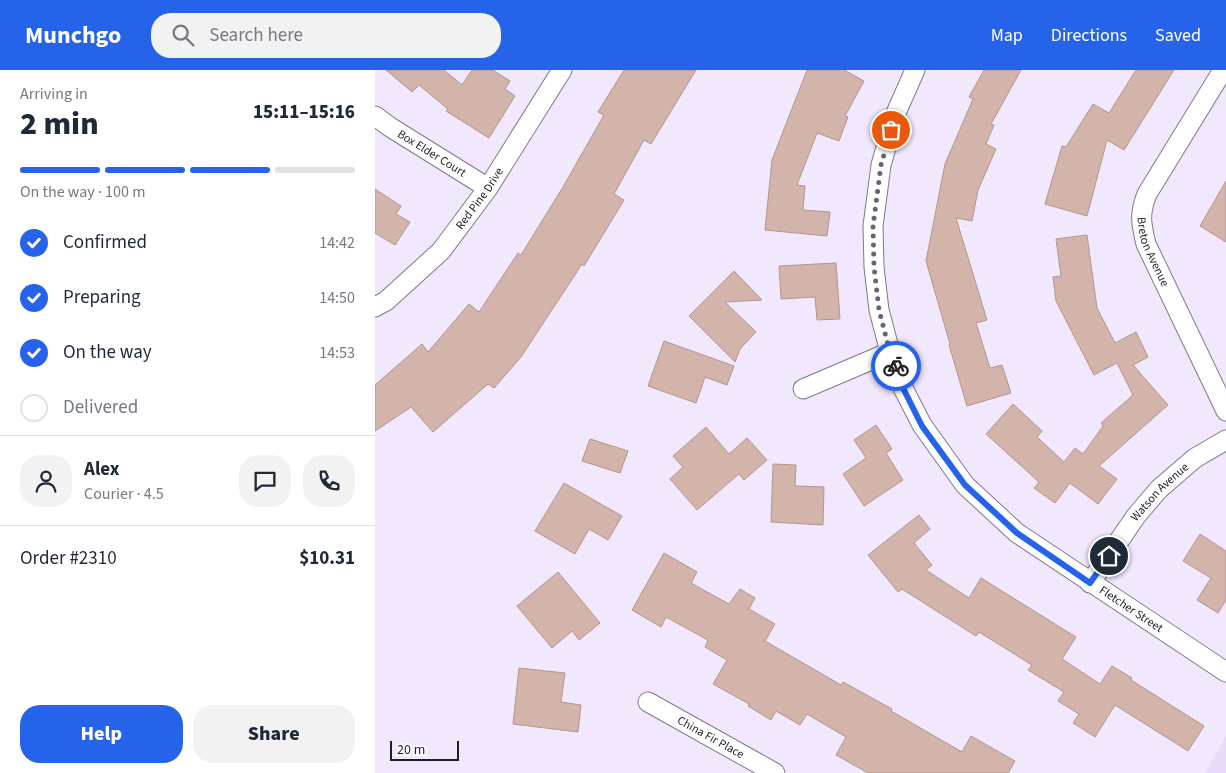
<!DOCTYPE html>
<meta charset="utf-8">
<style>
:root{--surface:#fff;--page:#f2f2f3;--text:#1f2937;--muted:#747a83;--line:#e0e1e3;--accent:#2563eb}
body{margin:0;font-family:"Source Sans 3",sans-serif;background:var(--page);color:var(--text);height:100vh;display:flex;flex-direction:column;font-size:19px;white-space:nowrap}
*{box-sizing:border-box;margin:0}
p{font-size:16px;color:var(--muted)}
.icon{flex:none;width:28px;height:28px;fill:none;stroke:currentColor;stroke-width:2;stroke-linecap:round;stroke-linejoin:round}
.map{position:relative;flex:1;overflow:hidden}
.sheet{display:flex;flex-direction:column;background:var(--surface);width:375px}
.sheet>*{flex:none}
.scale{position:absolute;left:15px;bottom:12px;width:69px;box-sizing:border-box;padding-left:5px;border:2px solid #211c25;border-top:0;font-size:14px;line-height:18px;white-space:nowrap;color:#211c25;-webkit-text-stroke:4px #fbf9fe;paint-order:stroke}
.pin{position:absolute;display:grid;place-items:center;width:42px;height:42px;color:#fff;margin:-21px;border:2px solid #fff;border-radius:50%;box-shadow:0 1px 5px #0007}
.courier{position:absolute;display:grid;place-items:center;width:50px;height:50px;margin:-25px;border:4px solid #2563eb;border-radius:50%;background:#fff;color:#222;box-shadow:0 1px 6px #0007}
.head em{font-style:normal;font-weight:800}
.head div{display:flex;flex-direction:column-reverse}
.head{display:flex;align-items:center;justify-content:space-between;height:85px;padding:0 20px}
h1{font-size:32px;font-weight:800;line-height:38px}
.bar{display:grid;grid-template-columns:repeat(4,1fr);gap:8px 5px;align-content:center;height:60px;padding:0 20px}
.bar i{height:6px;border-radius:4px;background:var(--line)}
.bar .current{background:var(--accent)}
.bar p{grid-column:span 4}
.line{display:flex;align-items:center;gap:12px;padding:0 20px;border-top:1px solid var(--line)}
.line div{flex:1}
.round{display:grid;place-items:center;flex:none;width:52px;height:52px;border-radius:20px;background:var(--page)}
ol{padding:0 20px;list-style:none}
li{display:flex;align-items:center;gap:15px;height:55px}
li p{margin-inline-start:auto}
li .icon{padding:5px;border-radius:50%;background:var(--accent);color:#fff;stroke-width:4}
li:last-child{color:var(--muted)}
li i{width:28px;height:28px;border:2px solid var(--line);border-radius:50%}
.cta{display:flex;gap:10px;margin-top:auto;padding:10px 20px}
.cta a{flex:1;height:58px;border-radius:20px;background:var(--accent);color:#fff;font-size:20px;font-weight:800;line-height:58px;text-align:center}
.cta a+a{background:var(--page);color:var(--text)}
header{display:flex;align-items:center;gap:30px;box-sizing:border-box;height:70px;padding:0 25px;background:var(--accent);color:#fff}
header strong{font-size:24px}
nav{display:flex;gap:28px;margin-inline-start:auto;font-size:18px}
.search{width:350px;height:45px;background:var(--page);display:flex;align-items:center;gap:12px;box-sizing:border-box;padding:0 18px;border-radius:20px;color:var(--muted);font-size:19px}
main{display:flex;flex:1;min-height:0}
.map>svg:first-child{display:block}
.built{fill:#eadafa}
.building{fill:#d2b4ab;stroke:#b2958c}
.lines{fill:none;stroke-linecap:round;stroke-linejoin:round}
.street-casing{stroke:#82768d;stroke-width:21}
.street{stroke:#fff;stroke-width:19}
.done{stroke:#6a6371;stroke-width:5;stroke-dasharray:0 9}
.route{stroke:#2563eb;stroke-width:6}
.labels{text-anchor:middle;stroke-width:5;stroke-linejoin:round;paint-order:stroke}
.street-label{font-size:12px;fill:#211c25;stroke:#fbf9fe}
</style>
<header>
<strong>Munchgo</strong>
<div class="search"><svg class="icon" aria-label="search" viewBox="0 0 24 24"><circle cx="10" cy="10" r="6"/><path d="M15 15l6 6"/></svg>Search here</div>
<nav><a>Map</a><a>Directions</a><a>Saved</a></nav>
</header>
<main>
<section class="sheet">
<div class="head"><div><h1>2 min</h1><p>Arriving in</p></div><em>15:11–15:16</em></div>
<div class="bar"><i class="current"></i><i class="current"></i><i class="current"></i><i></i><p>On the way · 100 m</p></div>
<ol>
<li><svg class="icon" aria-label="check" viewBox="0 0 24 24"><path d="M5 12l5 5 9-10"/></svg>Confirmed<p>14:42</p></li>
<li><svg class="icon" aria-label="check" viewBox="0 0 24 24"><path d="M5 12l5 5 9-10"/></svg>Preparing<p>14:50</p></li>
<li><svg class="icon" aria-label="check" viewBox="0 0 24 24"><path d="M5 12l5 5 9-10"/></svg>On the way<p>14:53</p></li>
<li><i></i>Delivered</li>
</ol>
<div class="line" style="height:90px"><a class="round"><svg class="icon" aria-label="person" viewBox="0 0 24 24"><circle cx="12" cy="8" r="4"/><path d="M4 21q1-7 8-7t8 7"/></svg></a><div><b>Alex</b><p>Courier · 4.5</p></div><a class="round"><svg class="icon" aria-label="chat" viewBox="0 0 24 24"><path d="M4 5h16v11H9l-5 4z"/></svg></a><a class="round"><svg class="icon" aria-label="phone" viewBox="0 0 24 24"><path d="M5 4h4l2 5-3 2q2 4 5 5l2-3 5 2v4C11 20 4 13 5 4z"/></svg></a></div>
<div class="line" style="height:65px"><div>Order #2310</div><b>$10.31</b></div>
<div class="cta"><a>Help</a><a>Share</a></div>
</section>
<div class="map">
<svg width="851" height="703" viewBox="0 0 851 703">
<rect width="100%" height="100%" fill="#f2e8fd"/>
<!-- built -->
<path class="built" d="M851 666V703H830Z"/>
<!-- building -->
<path class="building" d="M11 0H69L87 15 97 0H118L135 11 130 19 140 26 114 68 71 41 73 39 44 15 37 22Z
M249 0H321L276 74 269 70 239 124 249 130 209 196 207 194 146 287 119 318 113 314 58 362 36 337 0 361V315L47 274 53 282 94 234 104 242 143 183 146 185 188 117 229 45 223 42Z
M432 0H469L489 11 470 46 473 47 464 71 442 63 422 115 430 116 428 140 455 142 452 166 390 160 397 90Z
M609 0H646L616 54 619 55 611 74 621 79 603 120 597 151 581 148 612 250 601 253 615 298 627 295 636 323 592 336 574 275 575 274 551 191 570 94 598 29 594 27Z
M761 0H799L749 80 732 70 712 146 670 134 687 76 691 77 718 34 734 43Z
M851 111V172L825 156Z
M0 119 26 136 21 144 35 152 20 175 0 163Z
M712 165 722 238 740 273 761 262 773 287 758 295 793 335 724 396 742 409 723 434 695 413 680 433 659 418 664 412 611 364 638 334 667 361 662 367 689 392 700 378 708 384 728 356 726 353 758 325 742 293 719 305 681 231 678 207 686 206 681 169Z
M461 193 465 249 442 250 440 227 406 229 404 196Z
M359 201 387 230 350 232 381 262 365 279 360 292 314 246Z
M289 271 359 296 352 315 330 307 321 333 273 316Z
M501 355 517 379 511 383 528 410 489 436 468 404 491 388 479 370Z
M331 357 354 384 372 368 392 390 369 410 364 404 322 440 295 409 308 397 298 386Z
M215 369 253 381 245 403 207 391Z
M398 394 421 395 420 416 449 417 448 455 396 452Z
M189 413 247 446 233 470 214 459 200 484 160 461Z
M544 445 555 459 539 473 557 495 551 500 594 528 606 508 701 567 687 589 725 614 737 596 757 608 756 610 829 656 813 681 740 635 720 667 698 653 704 644 683 631 689 622 653 600 657 595 604 562 601 566 527 519 523 522 493 485Z
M825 464 851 481V530L843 543 822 530 836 508 808 491Z
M289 483 322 502 316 513 354 534 365 519 380 528 374 539 400 554 390 571 466 615 468 612 517 639 516 641 587 682 596 666 640 691 633 703H493L461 685 471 667 432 644 425 655 401 641 396 650 373 636 374 634 338 614 352 590 330 577 333 570 291 547 286 557 257 540Z
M183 502 225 553 204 570 197 561 177 578 142 536Z
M144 598 190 603 186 632 206 635 203 662 138 654Z"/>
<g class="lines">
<defs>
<g id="street">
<path id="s1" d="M540 0 521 43 506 95 498 156 499 197 504 240 515 282 528 318 547 355 590 415 642 463 851 602"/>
<path id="s2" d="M848 0 772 124C764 144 766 153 771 174L851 341"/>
<path id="s3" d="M0 46 15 57 113 118"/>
<path id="s4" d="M0 237 11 231 66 181 113 118 187 0"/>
<path d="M428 319 515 282"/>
<path id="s5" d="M715 513 761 446 784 419 820 388 851 370"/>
<path id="s6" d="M273 632 400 703"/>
</g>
</defs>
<!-- street casing -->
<use href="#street" class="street-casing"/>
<!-- street -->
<use href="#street" class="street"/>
</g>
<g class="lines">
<!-- done -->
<path class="done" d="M516 60 506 95 500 141 498 156 499 197 504 240 515 282 521 296"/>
<!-- route -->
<path class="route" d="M521 296 528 318 547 356 590 415 642 463 715 513 734 486"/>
</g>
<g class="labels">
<!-- street labels -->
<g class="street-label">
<text dy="4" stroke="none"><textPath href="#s3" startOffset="68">Box Elder Court</textPath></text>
<text dy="4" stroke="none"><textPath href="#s4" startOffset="152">Red Pine Drive</textPath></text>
<text dy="4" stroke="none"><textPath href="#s2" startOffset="206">Breton Avenue</textPath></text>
<text dy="4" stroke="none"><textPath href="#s5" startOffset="115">Watson Avenue</textPath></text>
<text dy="4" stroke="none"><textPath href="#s1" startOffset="652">Fletcher Street</textPath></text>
<text dy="4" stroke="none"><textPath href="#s6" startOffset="72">China Fir Place</textPath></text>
</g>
</g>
</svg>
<div class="scale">20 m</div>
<div class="pin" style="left:516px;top:60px;background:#ea580c"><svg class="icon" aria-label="bag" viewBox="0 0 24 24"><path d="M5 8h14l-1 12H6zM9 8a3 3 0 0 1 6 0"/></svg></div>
<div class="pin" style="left:734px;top:486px;background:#1f2937"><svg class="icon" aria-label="home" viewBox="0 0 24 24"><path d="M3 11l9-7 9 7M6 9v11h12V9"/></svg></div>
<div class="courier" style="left:521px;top:296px"><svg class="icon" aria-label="bike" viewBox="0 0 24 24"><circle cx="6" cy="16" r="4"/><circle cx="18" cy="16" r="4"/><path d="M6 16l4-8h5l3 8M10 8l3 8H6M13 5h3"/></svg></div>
</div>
</main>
